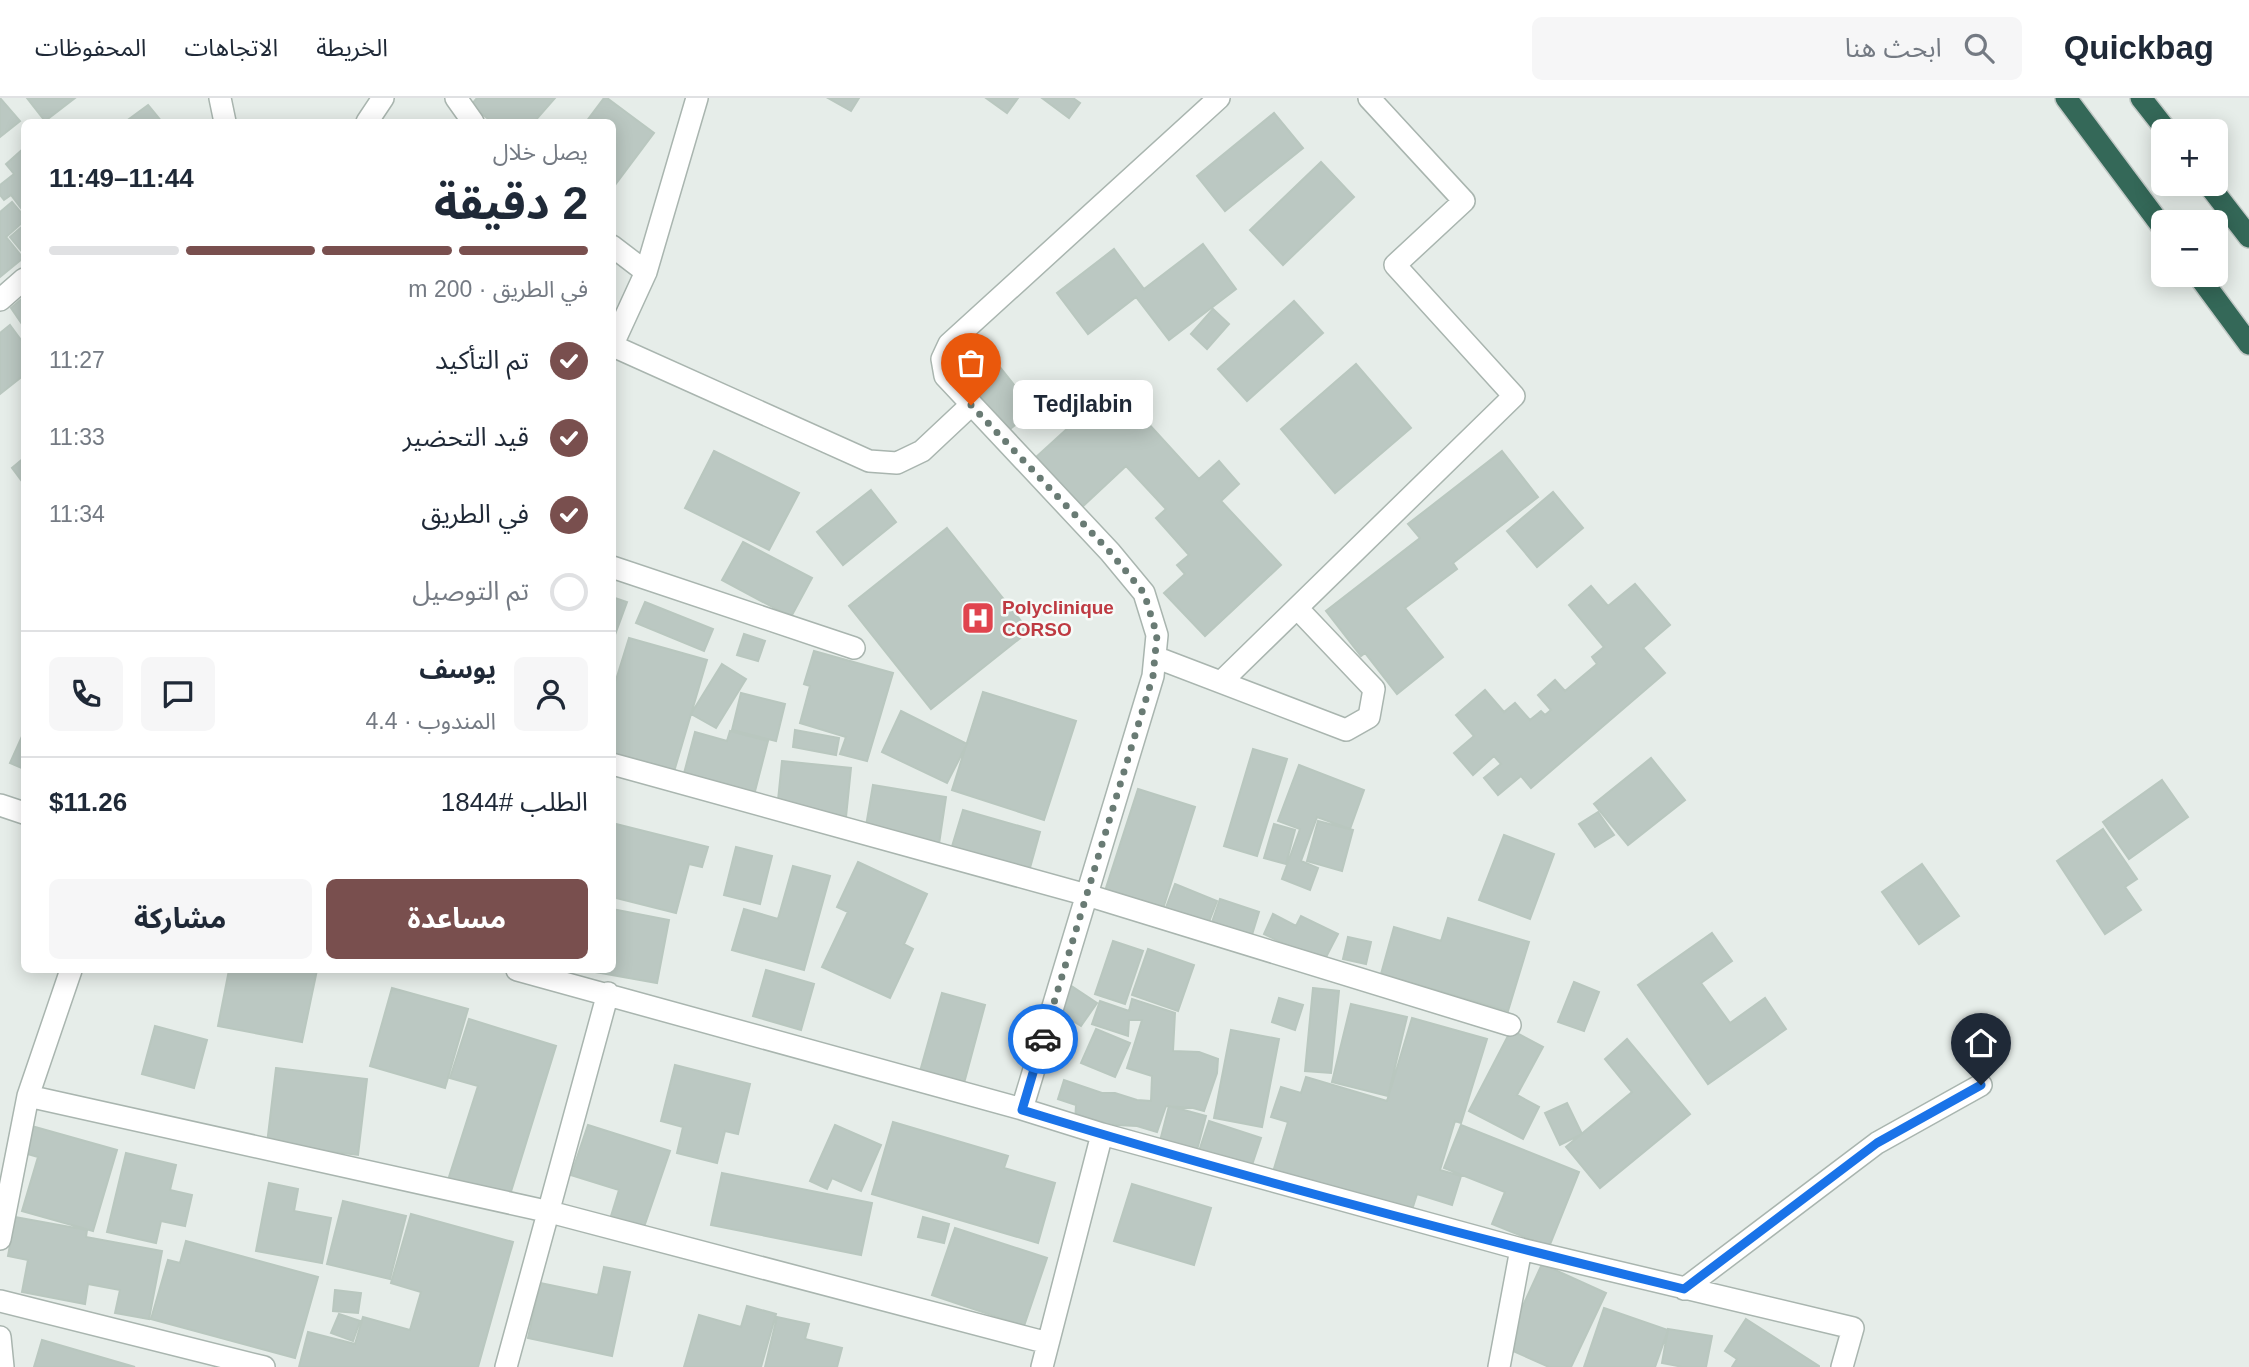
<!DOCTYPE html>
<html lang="ar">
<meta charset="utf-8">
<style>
:root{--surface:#fff;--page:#f6f6f7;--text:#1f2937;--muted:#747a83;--line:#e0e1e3;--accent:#794f4e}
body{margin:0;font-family:Arial,"Noto Sans Arabic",sans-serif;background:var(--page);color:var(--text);direction:rtl;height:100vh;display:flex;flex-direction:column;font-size:26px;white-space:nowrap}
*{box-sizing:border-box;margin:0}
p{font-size:23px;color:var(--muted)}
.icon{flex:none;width:38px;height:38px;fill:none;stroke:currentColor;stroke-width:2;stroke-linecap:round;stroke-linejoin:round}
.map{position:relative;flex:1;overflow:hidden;direction:ltr}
.sheet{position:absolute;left:21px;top:21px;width:595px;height:854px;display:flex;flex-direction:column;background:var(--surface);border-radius:10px;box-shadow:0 4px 18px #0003;direction:rtl}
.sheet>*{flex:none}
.controls{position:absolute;left:2151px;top:21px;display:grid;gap:14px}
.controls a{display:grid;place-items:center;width:77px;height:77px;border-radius:10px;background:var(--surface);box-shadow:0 4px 18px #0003;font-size:35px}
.pin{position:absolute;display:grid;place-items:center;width:60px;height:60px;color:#fff;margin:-72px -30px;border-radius:50% 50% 50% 0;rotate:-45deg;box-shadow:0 0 7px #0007}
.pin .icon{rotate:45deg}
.courier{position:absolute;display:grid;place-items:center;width:70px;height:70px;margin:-35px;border:5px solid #1a73e8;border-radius:50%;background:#fff;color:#222;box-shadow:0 2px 9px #0007}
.bubble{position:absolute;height:49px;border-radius:10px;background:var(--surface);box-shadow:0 4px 18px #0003;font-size:23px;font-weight:700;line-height:49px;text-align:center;direction:rtl}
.summary em{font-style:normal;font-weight:700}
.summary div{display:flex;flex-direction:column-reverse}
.summary{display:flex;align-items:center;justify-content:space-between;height:119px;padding:0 28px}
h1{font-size:46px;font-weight:700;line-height:52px}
.bar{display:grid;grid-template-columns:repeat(4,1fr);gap:10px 7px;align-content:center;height:84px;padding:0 28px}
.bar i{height:9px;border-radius:5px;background:var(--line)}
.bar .on{background:var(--accent)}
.bar p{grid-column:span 4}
.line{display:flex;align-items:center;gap:18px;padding:0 28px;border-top:2px solid var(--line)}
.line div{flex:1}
.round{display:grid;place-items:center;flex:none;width:74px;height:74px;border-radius:10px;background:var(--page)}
ol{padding:0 28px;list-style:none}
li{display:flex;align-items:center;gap:21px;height:77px}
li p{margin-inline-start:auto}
li .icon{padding:7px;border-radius:50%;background:var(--accent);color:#fff;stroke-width:4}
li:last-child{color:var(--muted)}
li i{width:38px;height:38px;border:4px solid var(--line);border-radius:50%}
.primary-button{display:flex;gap:14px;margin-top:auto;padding:14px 28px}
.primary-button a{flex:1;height:80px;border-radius:10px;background:var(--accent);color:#fff;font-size:28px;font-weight:700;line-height:80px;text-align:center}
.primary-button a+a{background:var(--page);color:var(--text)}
header{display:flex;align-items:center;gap:42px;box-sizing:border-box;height:98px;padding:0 35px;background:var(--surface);border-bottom:2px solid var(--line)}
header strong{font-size:33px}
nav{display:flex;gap:38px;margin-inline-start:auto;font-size:24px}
.search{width:490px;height:63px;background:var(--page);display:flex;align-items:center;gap:18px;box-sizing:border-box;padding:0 24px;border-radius:10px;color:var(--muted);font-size:26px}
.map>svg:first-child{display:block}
.building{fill:#bbc8c2;stroke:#b9c7bf;stroke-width:2}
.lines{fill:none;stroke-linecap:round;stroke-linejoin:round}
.minor-casing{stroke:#a9b5af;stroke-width:24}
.motorway-casing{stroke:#c2c9c6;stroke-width:24}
.minor{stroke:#fff;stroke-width:21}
.motorway{stroke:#346858;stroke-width:21}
.done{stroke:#697b74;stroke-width:7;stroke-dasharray:0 12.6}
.route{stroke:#1a73e8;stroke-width:9}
.labels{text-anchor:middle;stroke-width:5;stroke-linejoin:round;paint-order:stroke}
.health-label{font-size:19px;font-weight:bold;fill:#be3a42;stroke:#f6faf8;text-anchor:start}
</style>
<header>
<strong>Quickbag</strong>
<div class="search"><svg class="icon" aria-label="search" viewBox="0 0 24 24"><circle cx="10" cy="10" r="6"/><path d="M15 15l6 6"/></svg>ابحث هنا</div>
<nav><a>الخريطة</a><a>الاتجاهات</a><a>المحفوظات</a></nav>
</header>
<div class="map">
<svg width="2249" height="1269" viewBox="0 0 2249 1269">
<rect width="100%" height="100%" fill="#e6ede9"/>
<!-- building -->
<path class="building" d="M0 0 20 23 0 39Z
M27 0H75L45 23Z
M477 0H555L534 24H492L471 7Z
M604 0H607L654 35 612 91V24H586Z
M828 0H859L851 13Z
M986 0H1018L1007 15Z
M1042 0H1073L1080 5 1069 20Z
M148 7 162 24H125Z
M1274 15 1303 50 1225 113 1197 78Z
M24 50V114L11 97 4 102 0 97V87L14 76 6 66Z
M1321 64 1354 99 1283 167 1250 132Z
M12 104 24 118V123L6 139 23 160 0 179V114Z
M24 127V156L10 139Z
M1203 146 1236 191 1169 242 1136 199 1088 236 1057 195 1114 151 1144 191Z
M24 199V229L11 210Z
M1294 203 1323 235 1247 303 1218 271Z
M1213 211 1229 226 1207 251 1191 236Z
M10 227 24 246V277L0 296V235Z
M988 254 1034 312 1005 335 959 277Z
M1356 266 1411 330 1335 395 1281 331Z
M1114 288 1199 381 1219 363 1239 386 1221 403 1281 467 1205 538 1164 495 1185 476 1177 467 1189 457 1156 420 1166 411 1126 368 1081 410 1035 360Z
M714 353 799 395 769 452 685 410Z
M1502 353 1538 399 1453 465 1457 471 1405 510 1443 559 1397 596 1365 555 1361 558 1326 513 1420 440 1408 426Z
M24 360V386L12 370Z
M871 392 896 424 843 467 817 434Z
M1553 394 1583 430 1537 469 1507 433Z
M947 430 1029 533 931 611 849 508Z
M743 444 812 480 791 519 722 482Z
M1635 486 1670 527 1643 550 1665 575 1531 690 1521 678 1498 697 1484 680 1501 666 1494 658 1473 677 1454 655 1474 638 1456 617 1485 592 1504 614 1515 605 1530 622 1541 613 1545 617 1551 612 1538 597 1555 582 1565 593 1597 566 1592 559 1604 549 1569 507 1591 488 1608 508Z
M612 499 627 504 612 545Z
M645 504 713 531 704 553 636 525Z
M744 536 765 543 758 563 737 557Z
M629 540 707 562 673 677 612 660V595Z
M814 553 893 575 867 663 840 656 846 639 800 625 810 588 804 586Z
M722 566 746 581 716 630 691 616Z
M983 594 1076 623 1044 722 952 692Z
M741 595 785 606 776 643 732 632Z
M901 613 967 646 947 685 882 654Z
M795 632 839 640 836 657 793 649Z
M730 633 768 643 754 697 683 679 695 634 727 643Z
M24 634V671L10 665Z
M1253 651 1287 661 1257 758 1224 748Z
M1651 660 1685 702 1628 747 1594 706Z
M782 663 851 670 846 719 777 712Z
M1299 667 1364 692 1350 731 1317 719 1301 763 1318 770 1310 792 1282 781 1300 731 1278 723Z
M2162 682 2188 719 2129 761 2103 724Z
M873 687 946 699 939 746 865 734Z
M1138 691 1195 709 1162 814 1104 796Z
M963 712 1040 734 1028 777 950 755Z
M1598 714 1614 737 1595 749 1579 726Z
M1318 723 1353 732 1342 773 1307 763Z
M612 725 708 749 702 769 689 766 676 815 612 799Z
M1274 726 1295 732 1286 766 1264 760Z
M2103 731 2137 781 2125 789 2141 812 2105 836 2057 763Z
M1504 737 1554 756 1530 821 1479 802Z
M736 749 772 758 760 806 724 797Z
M858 764 927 796 904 846 913 851 890 900 822 869 848 814 837 809Z
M1922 766 1959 818 1919 846 1882 794Z
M793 768 830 778 804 872 732 852 744 811 778 821Z
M1175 786 1217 803 1207 829 1165 812Z
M1220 801 1259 814 1251 840 1211 827Z
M612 811 669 822 657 885 584 872H612Z
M1273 816 1296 828 1301 818 1338 836 1323 865 1264 836Z
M1448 820 1529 844 1508 913 1381 876 1394 829 1441 843Z
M1712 835 1732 863 1701 885 1730 925 1765 900 1786 931 1708 986 1638 887Z
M1348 839 1371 844 1366 866 1343 861Z
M1113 843 1143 853 1125 906 1095 896Z
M1148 851 1194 867 1178 913 1132 897Z
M229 872H317L302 944 218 928Z
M766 872 814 886 801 932 753 918Z
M1574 884 1599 894 1584 933 1558 924Z
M1070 887 1097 905 1081 928 1054 911Z
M392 890 468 911 445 990 370 968Z
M1313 890 1339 893 1331 975 1305 973Z
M942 895 985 907 963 989 919 977Z
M1279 900 1303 907 1295 932 1272 924Z
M1132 901 1175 915 1173 953 1199 954 1218 961 1217 975 1204 1013 1193 1010 1166 1008 1157 1034 1137 1028 1075 1025 1076 1007 1058 1001 1064 982 1102 995H1115L1137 1002 1151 1003 1152 978 1127 970 1142 922H1129L1128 938 1092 926 1100 903 1129 913Z
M1351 906 1407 919 1388 998 1332 984Z
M1412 920 1487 941 1461 1025 1455 1023 1440 1072 1461 1078 1452 1107 1417 1096 1411 1115 1273 1074 1288 1024 1271 1019 1281 989 1301 995 1306 979 1387 1003Z
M469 921 556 948 509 1100 448 1082 478 988 450 980Z
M155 928 207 942 194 990 142 976Z
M1096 931 1130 945 1115 979 1081 965Z
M1231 932 1279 941 1262 1029 1214 1020Z
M1511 932 1543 949 1517 997 1539 1009 1523 1041 1469 1013Z
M1627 941 1690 1016 1600 1090 1566 1049 1632 994 1605 961Z
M675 967 750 986 738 1036 725 1033 717 1065 677 1055 683 1029 661 1023Z
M276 970 367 981 358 1057 267 1046Z
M1567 1005 1582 1036 1560 1047 1545 1015Z
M1169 1008 1206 1018 1197 1052 1160 1043Z
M1209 1023 1261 1040 1251 1070 1199 1053Z
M893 1024 1008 1058 1004 1070 1055 1085 1038 1145 872 1096Z
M28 1027 117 1052 93 1133 22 1113 38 1059 21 1054Z
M588 1027 670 1053 644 1129 611 1118 619 1092 571 1077Z
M835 1027 881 1047 861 1093 832 1080 827 1091 810 1083Z
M1461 1027 1579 1074 1549 1149 1492 1126 1505 1094 1444 1070Z
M126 1055 176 1067 170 1092 192 1097 185 1128 161 1123 156 1145 107 1134Z
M722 1075 872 1105 861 1157 711 1127Z
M269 1085 298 1091 294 1113 331 1120 322 1165 256 1153Z
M1132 1086 1211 1110 1194 1167 1114 1143Z
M343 1103 406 1118 390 1181 327 1166Z
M411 1116 513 1144 478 1269H299L308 1234 355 1246 363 1219 410 1232 421 1194 391 1185Z
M15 1119 87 1132 86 1139 162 1153 149 1221 115 1215 120 1192 88 1186 85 1206 22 1194 28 1162 8 1158Z
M923 1119 949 1126 944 1145 918 1139Z
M955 1130 1047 1160 1024 1228 932 1197Z
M186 1143 318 1179 295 1260 151 1221 168 1162 180 1165Z
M1542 1166 1606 1195 1571 1269H1549L1504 1249Z
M604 1169 630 1174 612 1258 528 1240 540 1185 598 1197Z
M335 1192 361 1195 358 1215 333 1213Z
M747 1208 776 1216 761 1269H684L699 1217 741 1229Z
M1604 1210 1668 1232 1655 1269H1584Z
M339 1216 360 1223 353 1243 331 1235Z
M777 1219 809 1226 805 1241 842 1250 837 1269H765Z
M1746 1221 1819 1268V1269H1732L1737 1261 1725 1253Z
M1668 1231 1712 1238 1706 1269H1683L1662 1265Z
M42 1242 135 1269H34Z"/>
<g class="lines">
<defs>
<path id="minor" d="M220 0 225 24
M456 0 473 24
M367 24 383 0
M612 148 646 174
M0 202 24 181
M612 248 646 174 697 0
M613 248 869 363 897 365 922 353 971 307
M612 469 854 550
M1155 559 1346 632 1369 619 1374 591 1297 510
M1222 583 1514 298 1395 167 1464 103 1369 0
M612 666 1087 797 1510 927
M0 707 24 715
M517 872 1022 1011 1102 1036 1521 1151 1499 1269
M28 998 550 1114 1048 1245
M1022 1011 1153 578 1157 537 1144 495 1110 454 945 278 942 261 949 246 1219 0
M0 1141 28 998 71 872
M1521 1151 1853 1230 1842 1269
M1684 1191 1877 1045 1981 987
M0 1203 264 1269
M0 1239 3 1269
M506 1269 608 895
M1042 1269 1102 1036"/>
<path id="motorway" d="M2066 0 2163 130
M2141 0 2167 33
M2208 86 2249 139
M2198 177 2249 246"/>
</defs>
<!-- minor casing -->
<use href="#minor" class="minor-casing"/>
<!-- motorway casing -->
<use href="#motorway" class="motorway-casing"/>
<!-- minor -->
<use href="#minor" class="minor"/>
<!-- motorway -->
<use href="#motorway" class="motorway"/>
</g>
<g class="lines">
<!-- done -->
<path class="done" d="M971 307 1110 454 1144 495 1157 537 1153 578 1043 941"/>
<!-- route -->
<path class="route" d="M1043 941 1022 1012C1240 1079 1462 1137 1684 1191L1877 1045 1981 987"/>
</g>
<!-- icons -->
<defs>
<symbol id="hospital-square" viewBox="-11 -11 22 22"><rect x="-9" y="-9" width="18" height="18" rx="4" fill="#e0444e" stroke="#f6faf8"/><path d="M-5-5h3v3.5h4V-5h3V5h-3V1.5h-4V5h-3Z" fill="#fff"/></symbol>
</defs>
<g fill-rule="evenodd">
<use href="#hospital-square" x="959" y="501" width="38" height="38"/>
</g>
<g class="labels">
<!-- health labels -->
<g class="health-label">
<text x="1002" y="516">Polyclinique<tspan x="1002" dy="22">CORSO</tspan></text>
</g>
</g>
</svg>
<div class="controls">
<a>+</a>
<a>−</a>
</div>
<div class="pin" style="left:971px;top:307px;background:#ea580c"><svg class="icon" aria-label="bag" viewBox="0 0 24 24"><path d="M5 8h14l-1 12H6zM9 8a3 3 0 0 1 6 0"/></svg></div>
<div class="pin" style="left:1981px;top:987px;background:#1f2937"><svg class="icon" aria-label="home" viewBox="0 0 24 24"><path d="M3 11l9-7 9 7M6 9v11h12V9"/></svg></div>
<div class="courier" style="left:1043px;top:941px"><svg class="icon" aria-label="car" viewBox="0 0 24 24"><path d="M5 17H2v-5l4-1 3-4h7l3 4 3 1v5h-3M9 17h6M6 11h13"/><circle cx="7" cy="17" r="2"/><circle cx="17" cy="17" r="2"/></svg></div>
<div class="bubble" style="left:1013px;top:282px;width:140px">Tedjlabin</div>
<section class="sheet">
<div class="summary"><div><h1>2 دقيقة</h1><p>يصل خلال</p></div><em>11:44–11:49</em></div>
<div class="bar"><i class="on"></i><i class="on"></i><i class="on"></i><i></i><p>في الطريق · 200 m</p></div>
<ol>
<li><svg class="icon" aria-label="check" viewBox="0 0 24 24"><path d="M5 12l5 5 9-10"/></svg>تم التأكيد<p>11:27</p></li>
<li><svg class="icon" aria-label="check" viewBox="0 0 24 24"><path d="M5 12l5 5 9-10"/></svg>قيد التحضير<p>11:33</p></li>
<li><svg class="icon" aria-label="check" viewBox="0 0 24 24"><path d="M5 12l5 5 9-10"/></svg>في الطريق<p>11:34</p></li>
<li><i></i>تم التوصيل</li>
</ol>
<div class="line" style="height:126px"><a class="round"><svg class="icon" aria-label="person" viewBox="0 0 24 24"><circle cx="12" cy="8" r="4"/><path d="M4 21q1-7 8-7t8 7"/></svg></a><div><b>يوسف</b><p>المندوب · 4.4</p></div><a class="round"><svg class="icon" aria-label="chat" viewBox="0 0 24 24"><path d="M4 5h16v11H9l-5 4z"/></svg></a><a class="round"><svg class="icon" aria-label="phone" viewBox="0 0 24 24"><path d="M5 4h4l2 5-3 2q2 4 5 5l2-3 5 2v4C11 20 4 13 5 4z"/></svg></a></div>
<div class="line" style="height:91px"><div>الطلب #1844</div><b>$11.26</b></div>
<div class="primary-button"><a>مساعدة</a><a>مشاركة</a></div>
</section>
</div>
